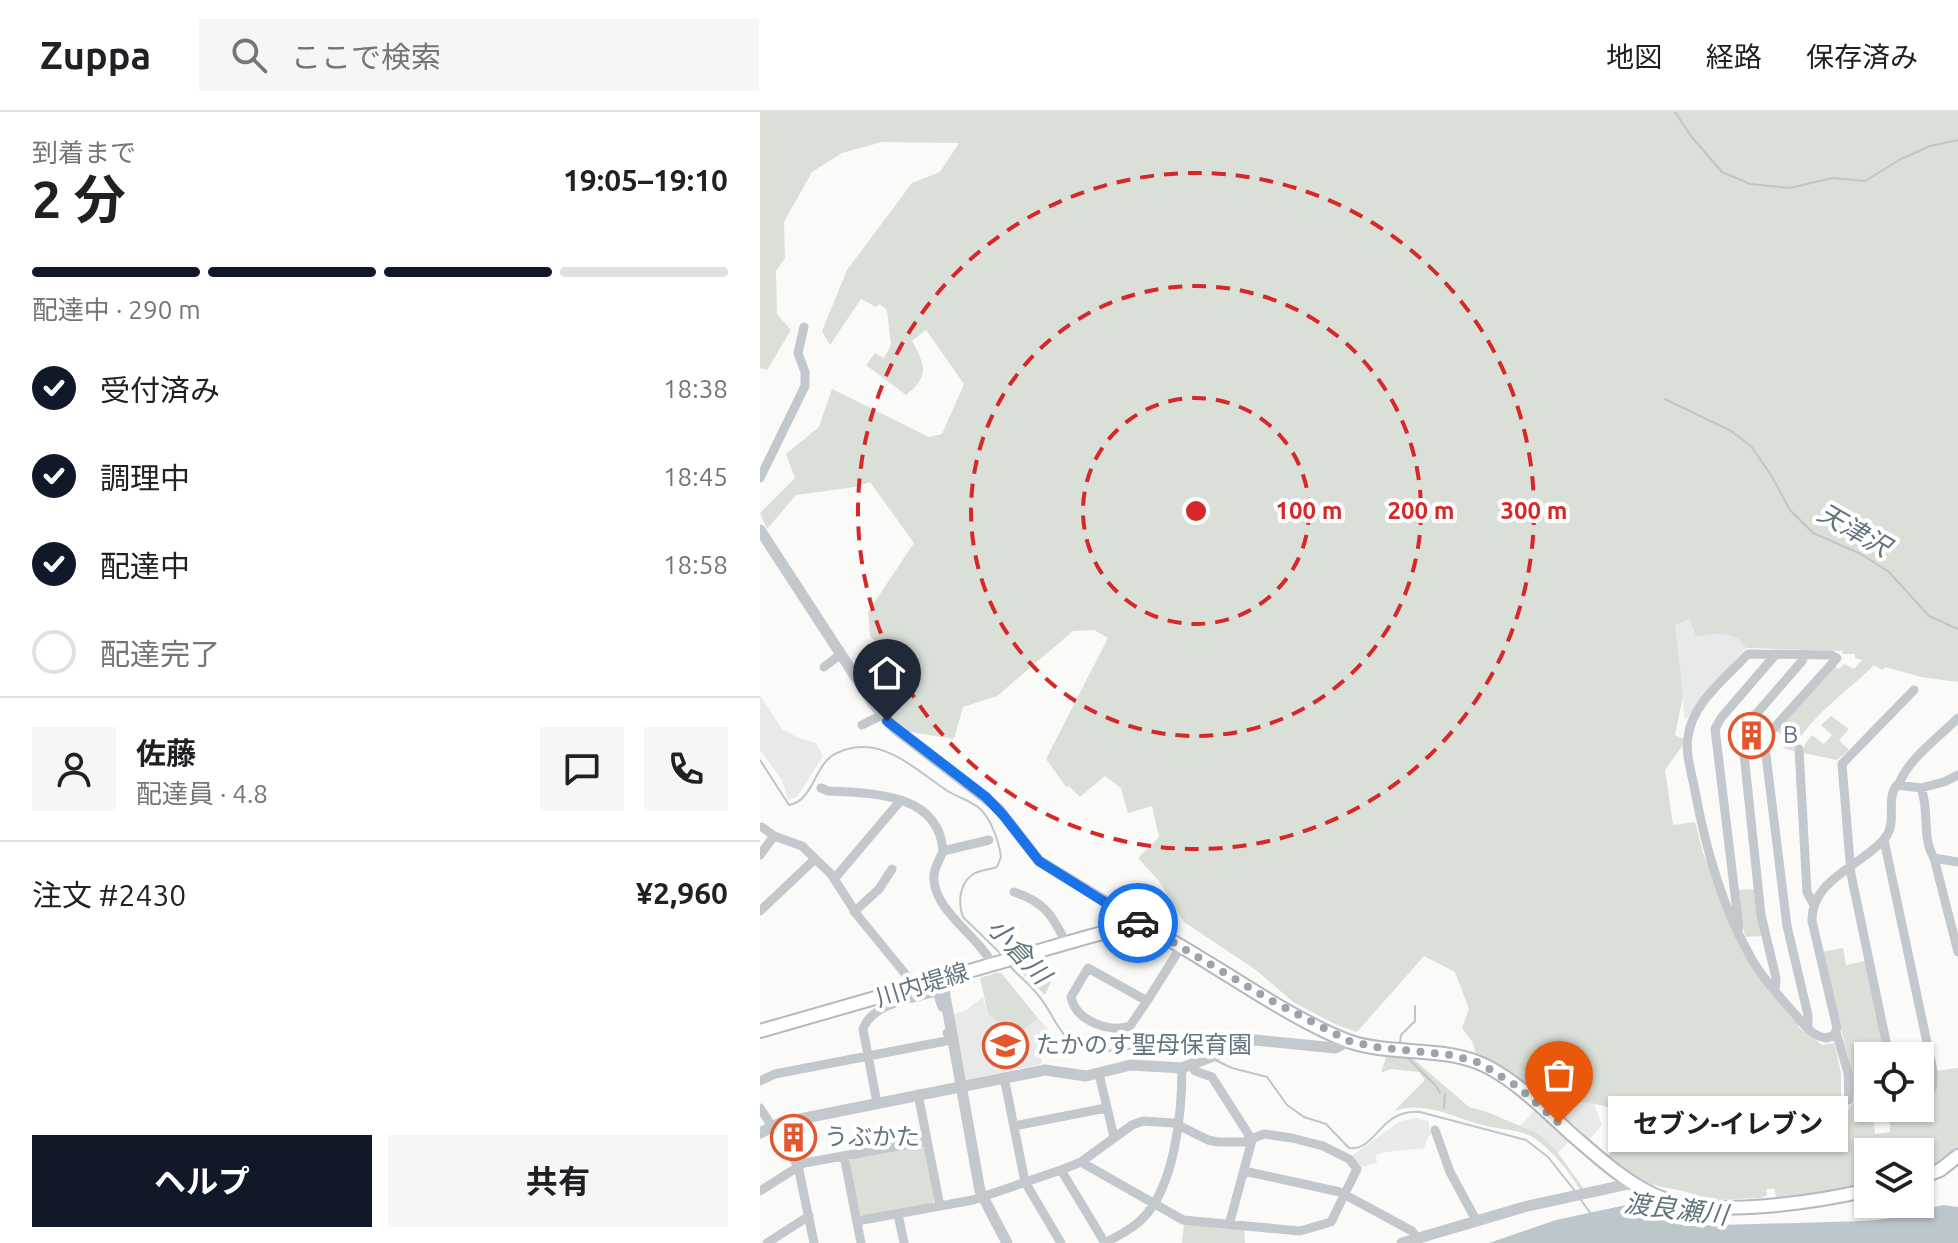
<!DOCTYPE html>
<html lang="ja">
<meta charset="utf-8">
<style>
:root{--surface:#fff;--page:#f6f6f6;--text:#202124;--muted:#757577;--line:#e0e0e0;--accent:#111827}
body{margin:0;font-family:Ubuntu,"Noto Sans JP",sans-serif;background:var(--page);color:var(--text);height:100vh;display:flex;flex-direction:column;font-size:30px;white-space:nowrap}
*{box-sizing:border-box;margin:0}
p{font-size:26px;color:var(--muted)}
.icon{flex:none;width:44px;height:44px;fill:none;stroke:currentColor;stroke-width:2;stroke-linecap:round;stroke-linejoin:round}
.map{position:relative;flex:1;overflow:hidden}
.side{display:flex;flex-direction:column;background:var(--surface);width:760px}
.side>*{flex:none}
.tools{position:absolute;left:1094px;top:930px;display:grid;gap:16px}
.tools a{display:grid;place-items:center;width:80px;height:80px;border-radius:0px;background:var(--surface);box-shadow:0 2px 6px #0004;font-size:40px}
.pin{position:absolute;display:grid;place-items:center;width:68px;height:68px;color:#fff;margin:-82px -34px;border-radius:50% 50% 50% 0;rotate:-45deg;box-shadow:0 0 8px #0007}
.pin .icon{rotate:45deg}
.courier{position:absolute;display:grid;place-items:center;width:80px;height:80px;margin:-40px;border:6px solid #1a73e8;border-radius:50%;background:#fff;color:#222;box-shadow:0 2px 10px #0007}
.bubble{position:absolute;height:56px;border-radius:0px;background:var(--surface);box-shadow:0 2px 6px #0004;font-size:26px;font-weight:700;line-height:56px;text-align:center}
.summary em{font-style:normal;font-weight:700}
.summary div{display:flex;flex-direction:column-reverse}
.summary{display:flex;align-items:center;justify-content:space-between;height:136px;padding:0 32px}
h1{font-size:52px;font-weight:700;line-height:60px}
.bar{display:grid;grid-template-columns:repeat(4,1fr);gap:12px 8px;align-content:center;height:96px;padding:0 32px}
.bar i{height:10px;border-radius:6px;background:var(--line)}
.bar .active{background:var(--accent)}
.bar p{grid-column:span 4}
.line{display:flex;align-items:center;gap:20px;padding:0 32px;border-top:2px solid var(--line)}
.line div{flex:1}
.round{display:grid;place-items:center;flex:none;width:84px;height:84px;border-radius:0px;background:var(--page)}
ol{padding:0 32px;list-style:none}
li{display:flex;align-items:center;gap:24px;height:88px}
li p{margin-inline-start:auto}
li .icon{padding:8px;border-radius:50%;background:var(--accent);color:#fff;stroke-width:4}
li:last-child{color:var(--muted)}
li i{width:44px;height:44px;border:4px solid var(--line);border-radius:50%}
.cta{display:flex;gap:16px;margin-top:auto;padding:16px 32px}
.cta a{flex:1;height:92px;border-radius:0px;background:var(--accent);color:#fff;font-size:32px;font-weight:700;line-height:92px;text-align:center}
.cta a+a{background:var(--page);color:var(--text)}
header{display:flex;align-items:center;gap:48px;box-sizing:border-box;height:112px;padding:0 40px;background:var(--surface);border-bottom:2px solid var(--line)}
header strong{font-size:38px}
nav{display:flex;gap:44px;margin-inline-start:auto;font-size:28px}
.search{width:560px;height:72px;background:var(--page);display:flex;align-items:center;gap:20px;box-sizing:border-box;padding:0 28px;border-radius:0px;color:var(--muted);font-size:30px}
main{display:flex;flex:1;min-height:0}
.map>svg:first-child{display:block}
.built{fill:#e8e9e9}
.green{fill:#dadfd7}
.water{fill:#bbc7cb}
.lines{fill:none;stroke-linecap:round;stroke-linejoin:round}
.stream{stroke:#bbc7cb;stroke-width:2}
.secondary-casing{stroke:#b3babf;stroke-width:16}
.minor{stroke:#c3c8cc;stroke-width:9}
.tertiary{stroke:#c3c8cc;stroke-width:11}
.secondary{stroke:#fff;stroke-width:12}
.done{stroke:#99a4ac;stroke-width:8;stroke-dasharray:0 14.4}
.route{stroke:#1a73e8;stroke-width:10}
.ring{fill:none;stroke:#d62828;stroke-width:4;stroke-dasharray:14 10}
.labels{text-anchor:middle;stroke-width:8;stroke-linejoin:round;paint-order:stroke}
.poi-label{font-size:24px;fill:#657683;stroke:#fff;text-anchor:start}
.street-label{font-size:24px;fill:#657683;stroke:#fff}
.water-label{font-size:26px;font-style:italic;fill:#60757c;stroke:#fff}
.centre{fill:#d62828;stroke:#fff;stroke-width:4}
.ring-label{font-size:24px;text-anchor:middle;font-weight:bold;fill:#d62828;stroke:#fff;stroke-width:8;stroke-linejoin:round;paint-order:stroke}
</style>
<header>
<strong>Zuppa</strong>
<div class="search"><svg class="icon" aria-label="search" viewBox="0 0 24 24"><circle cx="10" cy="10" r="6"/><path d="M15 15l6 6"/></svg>ここで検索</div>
<nav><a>地図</a><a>経路</a><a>保存済み</a></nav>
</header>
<main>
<section class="side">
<div class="summary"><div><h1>2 分</h1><p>到着まで</p></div><em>19:05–19:10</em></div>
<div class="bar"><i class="active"></i><i class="active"></i><i class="active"></i><i></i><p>配達中 · 290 m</p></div>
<ol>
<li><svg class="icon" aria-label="check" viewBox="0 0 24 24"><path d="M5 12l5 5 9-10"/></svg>受付済み<p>18:38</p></li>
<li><svg class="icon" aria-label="check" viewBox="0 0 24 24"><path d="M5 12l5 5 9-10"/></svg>調理中<p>18:45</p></li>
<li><svg class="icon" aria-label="check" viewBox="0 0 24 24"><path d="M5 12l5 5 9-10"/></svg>配達中<p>18:58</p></li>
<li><i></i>配達完了</li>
</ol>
<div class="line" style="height:144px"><a class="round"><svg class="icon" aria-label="person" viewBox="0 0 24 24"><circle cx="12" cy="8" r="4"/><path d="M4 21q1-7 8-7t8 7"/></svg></a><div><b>佐藤</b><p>配達員 · 4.8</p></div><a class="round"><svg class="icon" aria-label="chat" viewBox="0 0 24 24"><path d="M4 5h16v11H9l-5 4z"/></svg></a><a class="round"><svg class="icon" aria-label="phone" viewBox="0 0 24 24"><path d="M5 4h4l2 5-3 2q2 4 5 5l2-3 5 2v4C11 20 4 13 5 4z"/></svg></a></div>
<div class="line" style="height:104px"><div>注文 #2430</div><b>¥2,960</b></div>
<div class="cta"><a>ヘルプ</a><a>共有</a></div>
</section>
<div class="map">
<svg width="1198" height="1131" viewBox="0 0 1198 1131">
<rect width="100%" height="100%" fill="#fafaf8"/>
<!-- built -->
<path class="built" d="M931 507 952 523 963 520 973 523 980 527 986 536 925 608 915 513Z
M0 583 22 617 39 626 56 631 63 644 37 685 28 688 22 668 0 638Z
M223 885 228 902 255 925 278 906 289 918 281 952 208 968 204 966 192 902 205 899Z
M794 984 834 992 842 1013 827 1030 785 990Z
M776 997 810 1028 798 1041 791 1033 759 1015Z
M655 1006 668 1009 671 1023 668 1025 664 1036 626 1040 616 1043 617 1050 603 1055 590 1045 639 1010Z"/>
<!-- green -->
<path class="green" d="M0 0H1198V570L1161 565 1126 555 1122 558 1114 553C1092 576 1043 609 1034 639L1023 636 1029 627 1016 619 1075 554 1079 557 1084 552 1094 557 1102 548 1095 546V542H1083L1082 539 986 536C973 516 957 523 936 524L930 507 915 513 923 584 915 623 924 627 923 633 905 658 913 713 935 710 943 741 986 845 1039 911 1038 915 1062 933 1074 931 1081 960V998L1088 1000 1090 994 1094 991 1095 985 1091 978V957L1062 840 1083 836 1086 853 1106 849 1126 944H1108V996L1105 1004 1113 1006 1115 1022 1130 1020V1003L1164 997 1176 975 1175 959 1198 956V1038L1186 1048 1160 1057V1040H1108V1070L1077 1081 1017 1087 1014 1077H1006L1007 1083 1001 1086 943 1088C928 1076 904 1078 886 1070 873 1064 860 1053 847 1045L868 1019 864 1000C847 995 822 986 805 992L794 985 784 990 716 943 713 931 702 916 709 897 695 860 664 844 597 920 577 913 533 890 496 858 424 810 399 769 378 746 399 725 392 694 368 701 361 676 345 664 320 685 309 674 306 675 286 647 348 526 334 518 313 519 237 584 203 595 194 627 144 619 128 604 131 602 126 596 122 597 116 588 131 542 110 524 108 500 154 431 110 370 95 375 36 383 7 417 0 401 35 366 26 342 59 315 72 277 169 325 182 322 204 272 166 218 152 229C166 254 169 265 146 283L106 253 115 241 124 246 131 233 127 198 120 192 116 195 101 187 70 233 62 219 87 158 152 71 180 60 199 31 122 30 82 41 52 60 24 110 25 146 16 159 17 202 31 218 7 258 0 256Z
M1071 604 1089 617 1079 628 1089 638 1077 648 1043 641 1045 632 1052 623 1064 632 1072 623 1061 613Z
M995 777 1002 824 985 825 978 778Z
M275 845 296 859 285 883 254 854Z
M236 861H241L278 906 255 925 228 902 220 866Z
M627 942 651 945 709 995 727 1000 777 1021 795 1037 824 1077 820 1078C809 1059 792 1038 774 1026 761 1018 746 1018 731 1015 699 1009 668 987 634 999L665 968 659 960 631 957 621 961Z
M160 1033 165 1037 175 1088 172 1092 103 1104 98 1102 89 1050 92 1045Z
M424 1111 484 1117 485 1131H422Z"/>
<!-- water -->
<path class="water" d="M866 1093 899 1107 926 1114 1104 1109 1125 1107 1183 1093 1198 1095V1131H729L796 1108Z"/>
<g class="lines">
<!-- stream -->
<path class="stream" d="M915 0 931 24 962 60 990 72 1030 76 1072 66 1105 69 1141 47 1170 34 1198 28
M905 287 971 319 991 334 1011 363 1030 398 1053 421 1101 442 1129 460 1169 504 1198 517
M0 648 29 693C55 688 53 652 77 641 120 621 153 656 186 678 196 685 210 688 219 696 231 706 239 730 241 745L237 755C229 758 218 758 212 763 199 772 198 792 203 805L242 843
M248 852C257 863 269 871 278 883 293 900 298 925 320 935 351 950 420 917 447 941
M640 931 641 923 655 909V894
M648 946 676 974 680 981
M455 948 472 956 507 965 527 993 544 1005 566 1012 589 1036C617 1039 619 997 660 1000L766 1028 788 1045 815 1079
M684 996 685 982
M821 1088 831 1102"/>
<defs>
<path id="secondary" d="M0 919 331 824C347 820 362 815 379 818 404 821 428 839 450 852 491 877 543 912 588 929 633 945 686 932 730 956 766 976 793 1007 824 1033 847 1053 874 1076 904 1087 952 1106 1057 1090 1108 1078
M1160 1066 1180 1058 1198 1044"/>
</defs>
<!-- secondary casing -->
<use href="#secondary" class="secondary-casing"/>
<!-- minor -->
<path class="minor" d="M0 366 45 274V260L38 241 44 215
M64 555 81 542
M102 613 122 603
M1039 637 1047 780 1054 793
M1139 672C1148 647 1179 625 1198 606
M61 676 68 679C112 681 179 681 183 739 180 747 175 754 174 763 171 797 219 824 232 852
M1161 676 1184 670 1198 663
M2 715 14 724 42 734 71 762 98 804 156 875
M1124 728 1173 959V974L1163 992
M183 739 229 728
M0 743 14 724
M1174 746 1198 840
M75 766 141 688
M254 780C285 790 292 803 306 831
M0 799 55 747
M94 800 119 777 132 757
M979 816 955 617 961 606 1016 542
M328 856 387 889 370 914C349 921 316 909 311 885Z
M1015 879 1016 866 1001 803 982 623 985 615 1042 549 1045 542
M387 889 421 835
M1048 917V903L1027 814 1005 635 1006 626 1013 617 1077 546 1071 543 988 542C966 566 932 591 928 625 925 642 932 662 935 679 945 733 962 794 989 842 1000 863 1018 883 1034 901 1043 911 1052 925 1067 926L1074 923 1077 916 1052 809C1051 767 1102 754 1125 726 1138 710 1125 687 1137 673L1161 676C1170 699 1161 724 1174 746L1198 750
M1076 920 1088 961 1089 988
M1129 944 1091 762 1082 652 1154 578
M431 953 435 959 452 965 492 1028 469 1113
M339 962 354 1025
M244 965 265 1070 301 1131
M0 969 15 962 191 928 187 921
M158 982 180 1094
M117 991 103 917C112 892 150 887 173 881L177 880 182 895
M0 996 38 1054 54 1131
M1117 1001V996
M254 1014 346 996
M675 1018 690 1060 716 1108
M84 1044 101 1131
M301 1058 345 1131C357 1124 373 1117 382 1107 415 1075 422 1000 422 956
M484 1059 580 1080 652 1119 656 1125
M0 1079 44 1051 167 1029
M138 1102 144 1131
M97 1109 213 1088 301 1058 321 1050 372 1013 383 1009 414 1011 448 1028 458 1030H484L504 1022 532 1026 563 1034 589 1047 597 1057 571 1110 540 1119 423 1108 321 1050
M7 1131 49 1104"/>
<!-- tertiary -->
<path class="tertiary" d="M0 418 112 590 134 616 238 696 279 749 377 808 380 818
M182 867 220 1079 247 1131
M0 1021 20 1011 285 958 326 964 371 953 422 956 495 928 575 936 589 929
M642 1131 764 1095 873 1071"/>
<!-- secondary -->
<use href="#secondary" class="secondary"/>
</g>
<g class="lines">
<!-- done -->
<path class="done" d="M378 811 380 818 411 829 512 889 589 929 615 935 692 943 720 951 758 975 799 1011"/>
<!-- route -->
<path class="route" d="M127 609 226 685 243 703 279 749 378 811"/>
</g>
<!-- distance rings -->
<g class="ring">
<circle cx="436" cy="399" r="113"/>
<circle cx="436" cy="399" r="225"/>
<circle cx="436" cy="399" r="338"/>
</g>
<!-- icons -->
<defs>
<symbol id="building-ring" viewBox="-11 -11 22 22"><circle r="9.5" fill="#fff" stroke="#e4572e" stroke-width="1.5"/><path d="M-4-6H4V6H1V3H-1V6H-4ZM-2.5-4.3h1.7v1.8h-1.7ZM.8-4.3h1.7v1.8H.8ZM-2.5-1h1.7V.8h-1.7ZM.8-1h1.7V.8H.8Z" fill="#e4572e"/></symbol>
<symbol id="school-ring" viewBox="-11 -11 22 22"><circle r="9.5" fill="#fff" stroke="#e4572e" stroke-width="1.5"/><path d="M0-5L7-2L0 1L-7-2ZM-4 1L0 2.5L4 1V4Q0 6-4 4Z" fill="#e4572e"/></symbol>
</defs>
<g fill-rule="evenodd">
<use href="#building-ring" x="966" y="598" width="51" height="51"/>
<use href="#school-ring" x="220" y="908" width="51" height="51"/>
<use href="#building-ring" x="8" y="1000" width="51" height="51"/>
</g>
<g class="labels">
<!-- poi labels -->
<g class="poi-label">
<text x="1023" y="631">B</text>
<text x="276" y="941">たかのす聖母保育園</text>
<text x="64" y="1033">うぶかた</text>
</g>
<!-- street labels -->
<g class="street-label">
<text transform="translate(162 873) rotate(-17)" y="8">川内堤線</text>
</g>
<!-- water labels -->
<g class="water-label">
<text transform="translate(1094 418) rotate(30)" y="9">天津沢</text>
<text transform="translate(259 839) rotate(47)" y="9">小倉川</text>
<text transform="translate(916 1097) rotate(7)" y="9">渡良瀬川</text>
</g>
</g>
<circle cx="436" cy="399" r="12" class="centre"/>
<g class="ring-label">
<text x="549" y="407">100 m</text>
<text x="661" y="407">200 m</text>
<text x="774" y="407">300 m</text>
</g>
</svg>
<div class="tools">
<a><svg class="icon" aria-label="locate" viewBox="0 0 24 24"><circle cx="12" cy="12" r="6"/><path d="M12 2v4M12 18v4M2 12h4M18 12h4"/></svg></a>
<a><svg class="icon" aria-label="layers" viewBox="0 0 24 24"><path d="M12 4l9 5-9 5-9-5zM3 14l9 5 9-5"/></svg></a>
</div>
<div class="pin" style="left:799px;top:1011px;background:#ea580c"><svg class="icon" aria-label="bag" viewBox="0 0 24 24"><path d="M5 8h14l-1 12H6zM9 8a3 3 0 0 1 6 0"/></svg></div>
<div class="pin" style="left:127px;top:609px;background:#1f2937"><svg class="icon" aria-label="home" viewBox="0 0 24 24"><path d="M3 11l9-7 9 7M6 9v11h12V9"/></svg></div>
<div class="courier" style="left:378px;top:811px"><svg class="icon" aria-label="car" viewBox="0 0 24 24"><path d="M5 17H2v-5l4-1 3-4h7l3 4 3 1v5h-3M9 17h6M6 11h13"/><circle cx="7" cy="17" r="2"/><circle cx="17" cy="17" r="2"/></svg></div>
<div class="bubble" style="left:848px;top:984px;width:240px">セブン-イレブン</div>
</div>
</main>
